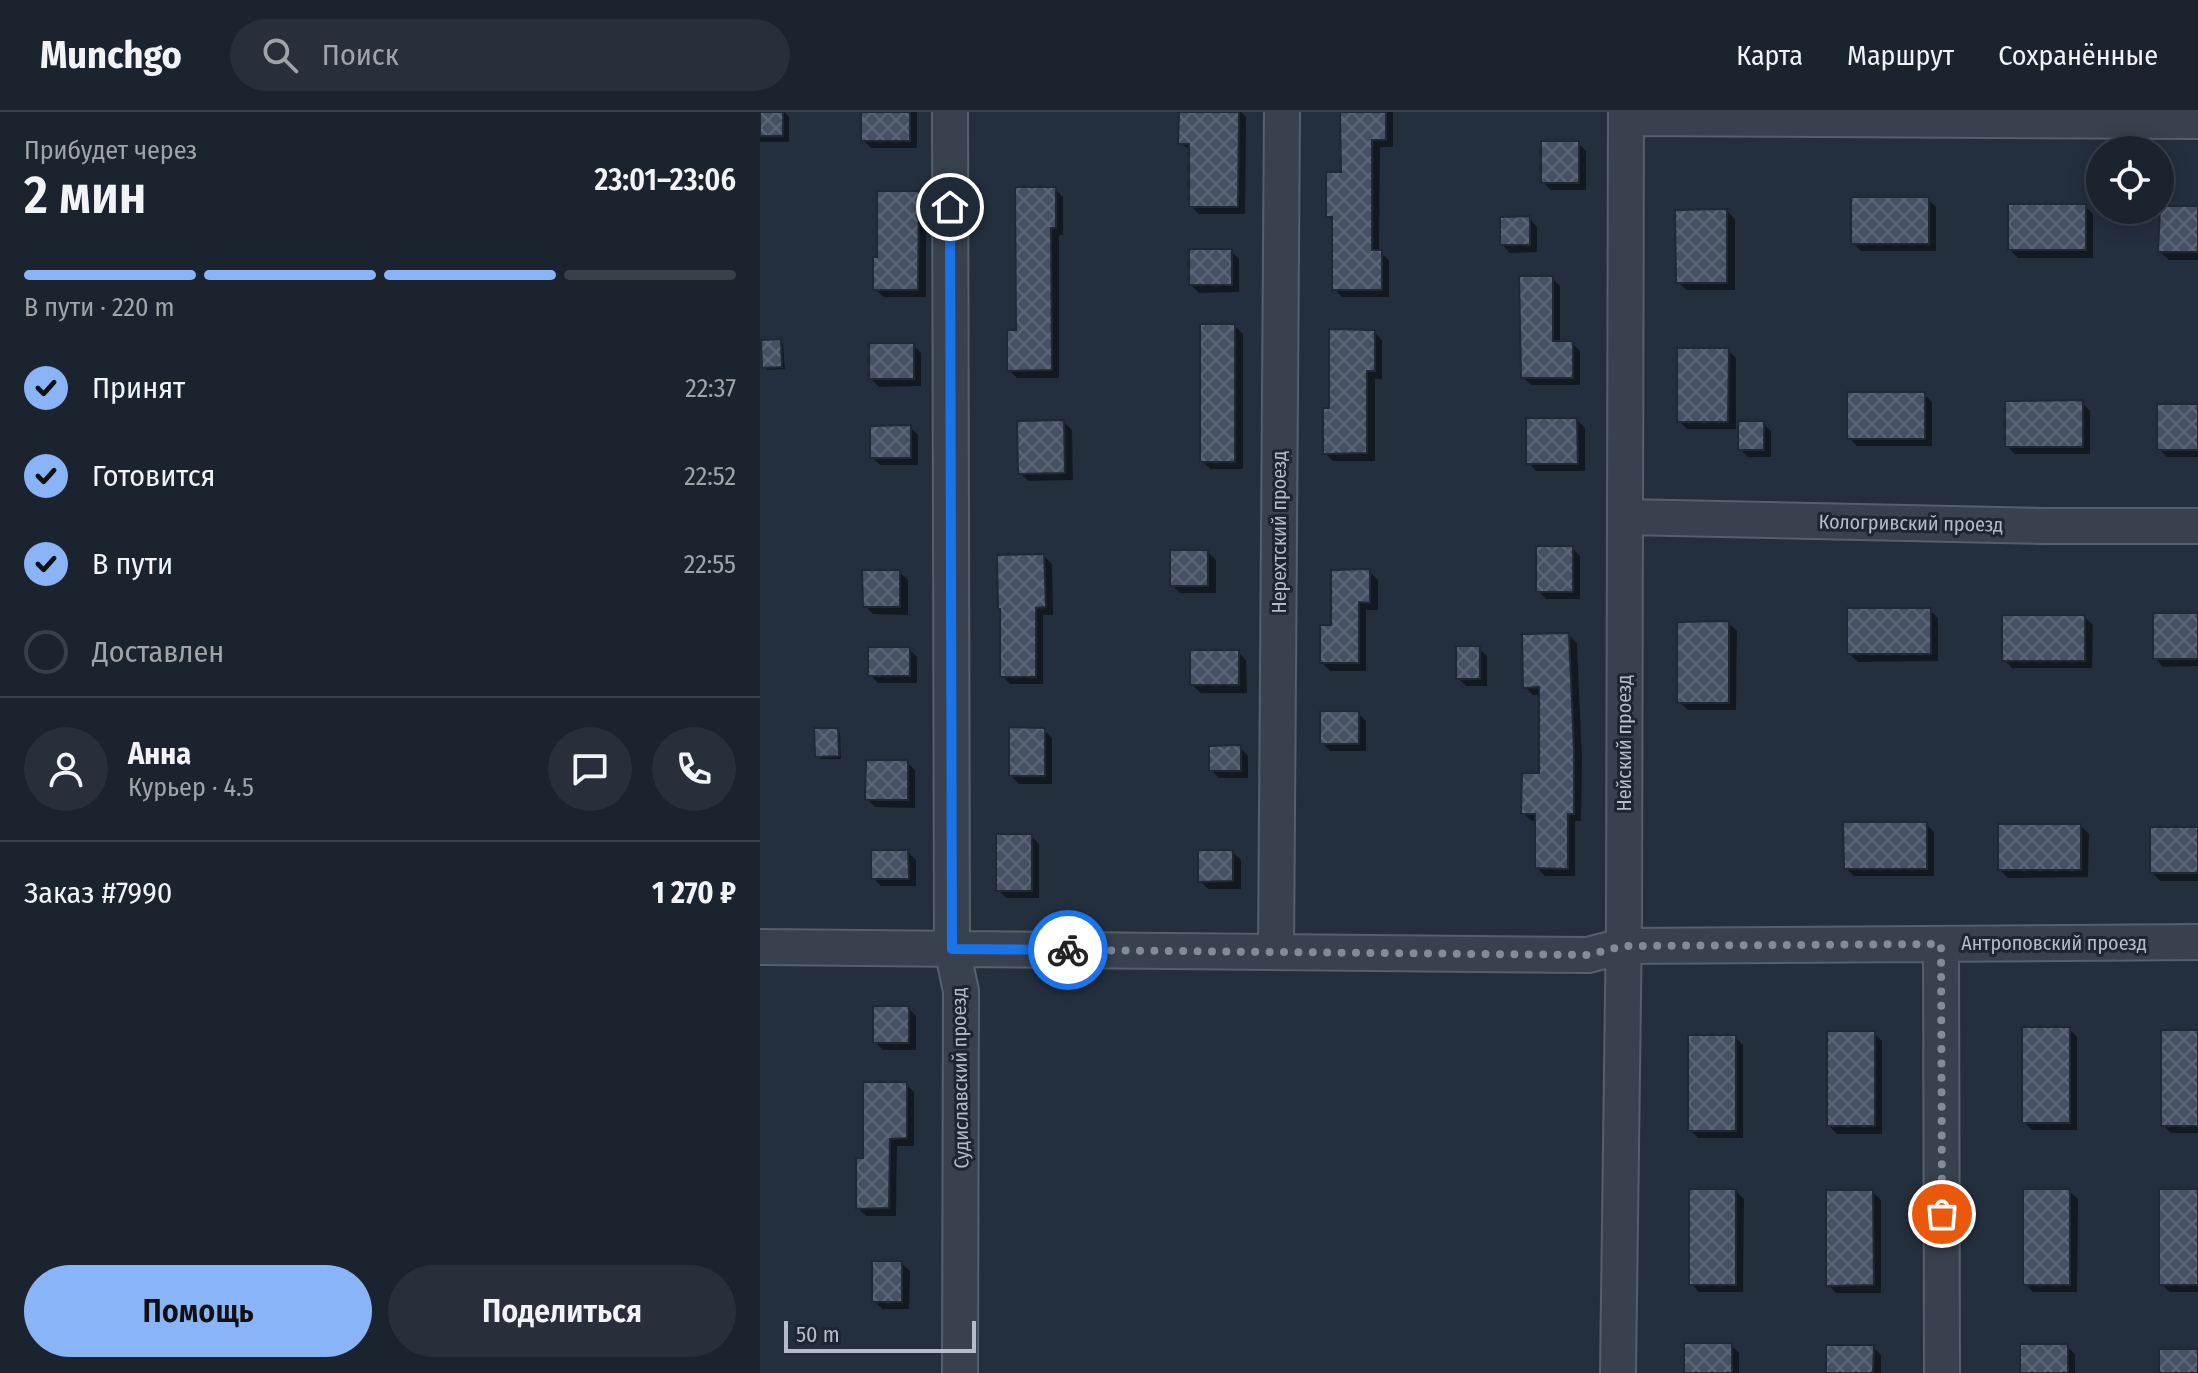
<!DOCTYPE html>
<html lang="ru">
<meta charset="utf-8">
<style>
:root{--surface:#1b232e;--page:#282f3a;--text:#f1f3f6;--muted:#a0a4aa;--line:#39404a;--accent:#8ab4f8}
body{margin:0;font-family:"Fira Sans Condensed",sans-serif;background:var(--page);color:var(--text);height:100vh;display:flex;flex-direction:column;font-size:30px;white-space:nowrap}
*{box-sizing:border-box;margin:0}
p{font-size:26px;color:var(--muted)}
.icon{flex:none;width:44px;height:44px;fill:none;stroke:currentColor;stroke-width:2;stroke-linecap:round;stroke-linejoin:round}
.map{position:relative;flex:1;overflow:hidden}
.details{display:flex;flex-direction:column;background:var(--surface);width:760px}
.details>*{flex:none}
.controls{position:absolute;left:1326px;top:24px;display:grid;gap:16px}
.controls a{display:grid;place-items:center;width:88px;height:88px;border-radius:50%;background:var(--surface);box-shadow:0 4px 20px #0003,0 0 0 2px var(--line);font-size:40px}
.scale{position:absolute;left:24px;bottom:20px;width:192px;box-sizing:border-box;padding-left:8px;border:4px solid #b4bcc9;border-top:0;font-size:22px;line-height:28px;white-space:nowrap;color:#b4bcc9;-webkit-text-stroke:6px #1d2633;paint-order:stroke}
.pin{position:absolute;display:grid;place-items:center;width:68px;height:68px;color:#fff;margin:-34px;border:4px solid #fff;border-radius:50%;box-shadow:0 2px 8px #0007}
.courier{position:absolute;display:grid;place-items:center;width:80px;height:80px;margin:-40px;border:6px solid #1a73e8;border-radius:50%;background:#fff;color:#222;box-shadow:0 2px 10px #0007}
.summary em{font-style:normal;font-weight:600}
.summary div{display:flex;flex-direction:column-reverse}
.summary{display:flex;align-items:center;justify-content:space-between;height:136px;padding:0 24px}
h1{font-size:52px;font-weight:600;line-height:60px}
.bar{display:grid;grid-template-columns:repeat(4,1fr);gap:12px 8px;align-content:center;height:96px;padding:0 24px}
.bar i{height:10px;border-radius:6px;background:var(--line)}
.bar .active{background:var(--accent)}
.bar p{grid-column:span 4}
.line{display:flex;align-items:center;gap:20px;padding:0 24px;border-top:2px solid var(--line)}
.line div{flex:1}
.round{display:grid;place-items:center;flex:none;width:84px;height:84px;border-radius:42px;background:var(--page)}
ol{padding:0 24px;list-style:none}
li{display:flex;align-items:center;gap:24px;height:88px}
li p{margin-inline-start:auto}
li .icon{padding:8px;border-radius:50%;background:var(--accent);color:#111;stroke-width:4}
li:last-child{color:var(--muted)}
li i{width:44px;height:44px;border:4px solid var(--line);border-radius:50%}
.action{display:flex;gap:16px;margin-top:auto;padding:16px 24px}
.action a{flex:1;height:92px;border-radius:48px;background:var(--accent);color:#111;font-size:32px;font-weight:600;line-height:92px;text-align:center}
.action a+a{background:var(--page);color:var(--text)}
header{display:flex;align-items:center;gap:48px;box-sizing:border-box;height:112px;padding:0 40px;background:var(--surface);border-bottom:2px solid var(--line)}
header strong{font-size:38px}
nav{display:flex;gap:44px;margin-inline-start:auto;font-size:28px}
.search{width:560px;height:72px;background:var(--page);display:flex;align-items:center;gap:20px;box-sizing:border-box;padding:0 28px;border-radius:44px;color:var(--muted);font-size:30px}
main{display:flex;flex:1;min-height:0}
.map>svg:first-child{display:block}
.shadow{fill:#0007}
.building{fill:url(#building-cross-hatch);stroke:#1f2835;stroke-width:2}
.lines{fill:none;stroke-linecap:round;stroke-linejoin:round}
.minor-casing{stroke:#565f6c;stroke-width:38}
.minor{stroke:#38414e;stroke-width:34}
.done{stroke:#828b98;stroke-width:8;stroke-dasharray:0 14.4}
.route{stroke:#1a73e8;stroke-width:10}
.labels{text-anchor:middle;stroke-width:6;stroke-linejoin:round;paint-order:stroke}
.street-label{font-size:20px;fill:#b4bcc9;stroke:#1d2633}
</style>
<header>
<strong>Munchgo</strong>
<div class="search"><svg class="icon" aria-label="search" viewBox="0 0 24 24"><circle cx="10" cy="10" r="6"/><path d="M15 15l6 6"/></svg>Поиск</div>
<nav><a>Карта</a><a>Маршрут</a><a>Сохранённые</a></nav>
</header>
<main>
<section class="details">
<div class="summary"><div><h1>2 мин</h1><p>Прибудет через</p></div><em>23:01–23:06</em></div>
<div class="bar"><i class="active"></i><i class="active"></i><i class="active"></i><i></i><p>В пути · 220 m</p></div>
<ol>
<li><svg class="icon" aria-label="check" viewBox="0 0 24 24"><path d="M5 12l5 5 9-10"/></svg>Принят<p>22:37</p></li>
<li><svg class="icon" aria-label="check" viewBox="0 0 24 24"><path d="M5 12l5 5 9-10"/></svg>Готовится<p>22:52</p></li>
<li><svg class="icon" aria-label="check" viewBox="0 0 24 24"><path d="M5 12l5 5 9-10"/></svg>В пути<p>22:55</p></li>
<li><i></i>Доставлен</li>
</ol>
<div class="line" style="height:144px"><a class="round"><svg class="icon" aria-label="person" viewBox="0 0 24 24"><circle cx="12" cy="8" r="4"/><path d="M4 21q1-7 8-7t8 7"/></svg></a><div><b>Анна</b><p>Курьер · 4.5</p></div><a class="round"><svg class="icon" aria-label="chat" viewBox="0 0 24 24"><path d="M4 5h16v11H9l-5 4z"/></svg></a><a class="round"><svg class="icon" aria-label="phone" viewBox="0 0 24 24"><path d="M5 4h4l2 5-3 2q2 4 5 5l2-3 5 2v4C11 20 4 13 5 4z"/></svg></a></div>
<div class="line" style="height:104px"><div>Заказ #7990</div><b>1 270 ₽</b></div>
<div class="action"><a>Помощь</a><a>Поделиться</a></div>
</section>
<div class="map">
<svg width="1438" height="1261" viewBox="0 0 1438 1261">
<defs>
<pattern id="building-cross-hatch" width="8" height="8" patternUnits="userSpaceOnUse" patternTransform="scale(2)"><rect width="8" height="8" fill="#455162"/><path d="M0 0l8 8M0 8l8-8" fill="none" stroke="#5d6877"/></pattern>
</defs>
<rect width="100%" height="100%" fill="#242f3e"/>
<!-- shadow -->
<path class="shadow" d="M0 0H24L29 5V30H0Z
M111 0H157V36H111L103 28Z
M421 0H481L486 5 485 102H439L431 94V39L420 31Z
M582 0H633V35H620L619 140 629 148V185H582L574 177V110L568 104 583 62Z
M818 31 826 39V78H791L783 70Z
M295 77 303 85V123H299V266H257L249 258Z
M158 81 166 89V185H124L115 177 119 147Z
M1168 87 1176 95V139H1101L1093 131Z
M1325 94 1333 102V146H1258L1250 138Z
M1438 96V148H1409L1400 140Z
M967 99 975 107V178H926L918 170Z
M769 106 777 115V140L750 141 742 132Z
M471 139 479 147V180L439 181 431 173Z
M792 166 800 174V231H812L820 239V273H771L763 265Z
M475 214 483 222V357H450L442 349Z
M614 220 622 228V267H615V349H573L565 341 571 298Z
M20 229 23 233 25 257 7 258 4 255Z
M153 233 161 241V274L119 275 111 267Z
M968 238 976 246V317H927L919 309Z
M1164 282 1172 290V334H1097L1089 326Z
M1322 290 1330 299V342H1255L1247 334Z
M1438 294V345H1407L1399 337Z
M817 308 825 316V359H776L768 351Z
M304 310 312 318 313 368 268 369 260 361Z
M1003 311 1011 319V345H988L980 337Z
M150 315 158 323V353H120L112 345Z
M812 436 820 444V487H786L778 479Z
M448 440 456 448V481H420L412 473Z
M284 444 292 452 293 503H283V572H250L242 564Z
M609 459 618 468V498H606V559H570L562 551 573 515Z
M139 460 148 468V503L113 502 105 494Z
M1170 498 1178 506V549L1098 550 1089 542Z
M1438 503V554L1403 555 1395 546Z
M1324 505 1333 513 1332 556H1252L1244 548Z
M968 511 977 519 976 598H928L919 590Z
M809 523 817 531 822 648 821 709H815V764H785L777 756V709H772L763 701 781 663V583H773L765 575Z
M719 536 727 544V574H706L698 566Z
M149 537 157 545V571H118L110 563Z
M478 540 486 548 487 581H441L432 573Z
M598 601 606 609V639H570L562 631Z
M77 618 80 621 81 647H61L57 644Z
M284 618 292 626V672H259L251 664Z
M480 635 488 644V666H459L451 658Z
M147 650 155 658V696L115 695 107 687Z
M1166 712 1174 720V764H1094L1086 756Z
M1321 714 1329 722 1328 765 1248 766 1240 758Z
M1438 717V769H1400L1392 760Z
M271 724 279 732V786H246L238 778Z
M148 740 156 748V774H121L113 766Z
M472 740 481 748V777H448L440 769Z
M148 896 156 904V938H123L115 930Z
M1309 917 1317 925V1018H1272L1264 1010Z
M1438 920V1021H1411L1403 1013Z
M1114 921 1122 929V1022H1077L1069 1014Z
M975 925 983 933V1026H938L930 1018Z
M146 972 154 980V1034H137L136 1104H106L98 1096 105 1048Z
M975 1079 984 1087 983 1180H939L931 1172Z
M1309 1079 1318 1087 1317 1180H1273L1265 1172Z
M1438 1079V1180H1410L1401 1172Z
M1113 1080 1121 1088V1181H1076L1068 1173Z
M141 1151 150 1159 149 1197H122L114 1189Z
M971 1233 979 1241V1261H926Z
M1307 1234 1315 1242V1261H1262Z
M1113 1235 1121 1243V1261H1068Z"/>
<!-- building -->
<path class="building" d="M0 0H23V24H0Z
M101 0H150V29H101Z
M419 0H479L478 95H429V32H418Z
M580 0H626V28H612V138H622V178H572V105H566V60H581Z
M781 29H819V71H781Z
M255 75H296V116H291L292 258 247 259V218H256Z
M117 79H159L158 178H113V145H117Z
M1091 85H1169V132H1091Z
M1248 92H1326V138H1248Z
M1400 94H1438V140H1398Z
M967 97V171H916L915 98Z
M770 104V133H740V105Z
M429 137H472V173H429Z
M759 164H793V229H813V266H761Z
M440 212H475V350H440Z
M569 217 615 218V259H607V341L563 342V296H569Z
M21 227 22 255 2 256 1 228Z
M109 231H154V267H109Z
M917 236H969L968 310H917Z
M1087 280H1165V327H1087Z
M1323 288V335H1245V289Z
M1397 292H1438V338H1397Z
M766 306H817L818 352H766Z
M304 308 305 361 258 362 257 309Z
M978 309H1004V338H978Z
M151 313V346H110V314Z
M776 434H813V480H776Z
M410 438H448V474H410Z
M284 442 286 495 276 496V565H240V497H238L237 443Z
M610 457V491L599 490V551H560V513H571V458Z
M102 458H140V495H103Z
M1087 496H1171V542H1087Z
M1393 501H1438V547H1393Z
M1242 503H1325V549H1242Z
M969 509V591H917V510Z
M809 521 814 639V702H808V757L775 756V702H761L762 661H779V575L763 576 762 522Z
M696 534H720V567H696Z
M108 535H150V564H108Z
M430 538H479V573H430Z
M560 599H599V632H560Z
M249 615 285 616V664H249Z
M54 616H78L79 644 55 645Z
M481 633V659H449V634Z
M106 648H148V688H105Z
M1083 710H1167V757H1084Z
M1238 712H1321V758H1238Z
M1390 715H1438V761H1390Z
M236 722H272V779H236Z
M111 738H148L149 767H111Z
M438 738H473V769L438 770Z
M113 894H149V931H113Z
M1262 915H1310V1011H1262Z
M1401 918H1438V1014H1401Z
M1067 919H1115V1014H1067Z
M928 923H976V1019H928Z
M103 970H147V1026L130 1027 129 1096 96 1097V1046H103Z
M929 1077H976V1173H929Z
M1263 1077H1310V1173H1263Z
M1399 1077H1438V1173H1399Z
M1066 1078H1113L1114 1173 1066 1174Z
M112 1149H142V1190H112Z
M924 1231H972V1261H924Z
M1260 1232H1308V1261H1260Z
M1066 1233H1114L1113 1261H1066Z
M1399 1237H1438V1261H1399Z"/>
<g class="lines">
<defs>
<path id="minor" d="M190 0 192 837 201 879 200 1261
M866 6 1438 9
M865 405 1283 414H1438
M1181 832 1182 1261
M0 835 828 843 863 834 1438 830
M516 840 522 0
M858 1261 864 808 866 0"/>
</defs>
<!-- minor casing -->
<use href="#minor" class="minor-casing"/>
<!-- minor -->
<use href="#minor" class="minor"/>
</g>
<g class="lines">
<!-- done -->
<path class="done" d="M308 838 828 843 863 834 1181 832 1182 1102"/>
<!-- route -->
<path class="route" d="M190 95 192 837 308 838"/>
</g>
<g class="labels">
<!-- street labels -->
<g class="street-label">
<text transform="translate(1151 411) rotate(1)" y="7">Кологривский проезд</text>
<text transform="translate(519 420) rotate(-90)" y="7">Нерехтский проезд</text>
<text transform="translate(864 631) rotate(-90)" y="7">Нейский проезд</text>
<text x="1294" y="838">Антроповский проезд</text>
<text transform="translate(200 966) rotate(-91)" y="7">Судиславский проезд</text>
</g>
</g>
</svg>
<div class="controls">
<a><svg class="icon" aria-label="locate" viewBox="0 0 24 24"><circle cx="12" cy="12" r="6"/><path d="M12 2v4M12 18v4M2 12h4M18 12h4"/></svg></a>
</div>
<div class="scale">50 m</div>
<div class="pin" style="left:1182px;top:1102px;background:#ea580c"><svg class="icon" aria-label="bag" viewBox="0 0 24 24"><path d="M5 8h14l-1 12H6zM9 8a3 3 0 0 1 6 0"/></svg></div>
<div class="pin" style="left:190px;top:95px;background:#1f2937"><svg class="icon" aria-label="home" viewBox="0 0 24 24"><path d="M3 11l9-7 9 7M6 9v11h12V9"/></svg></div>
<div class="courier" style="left:308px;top:838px"><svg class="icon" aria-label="bike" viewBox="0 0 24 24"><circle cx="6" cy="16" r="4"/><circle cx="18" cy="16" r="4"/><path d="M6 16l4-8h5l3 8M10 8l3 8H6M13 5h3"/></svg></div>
</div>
</main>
